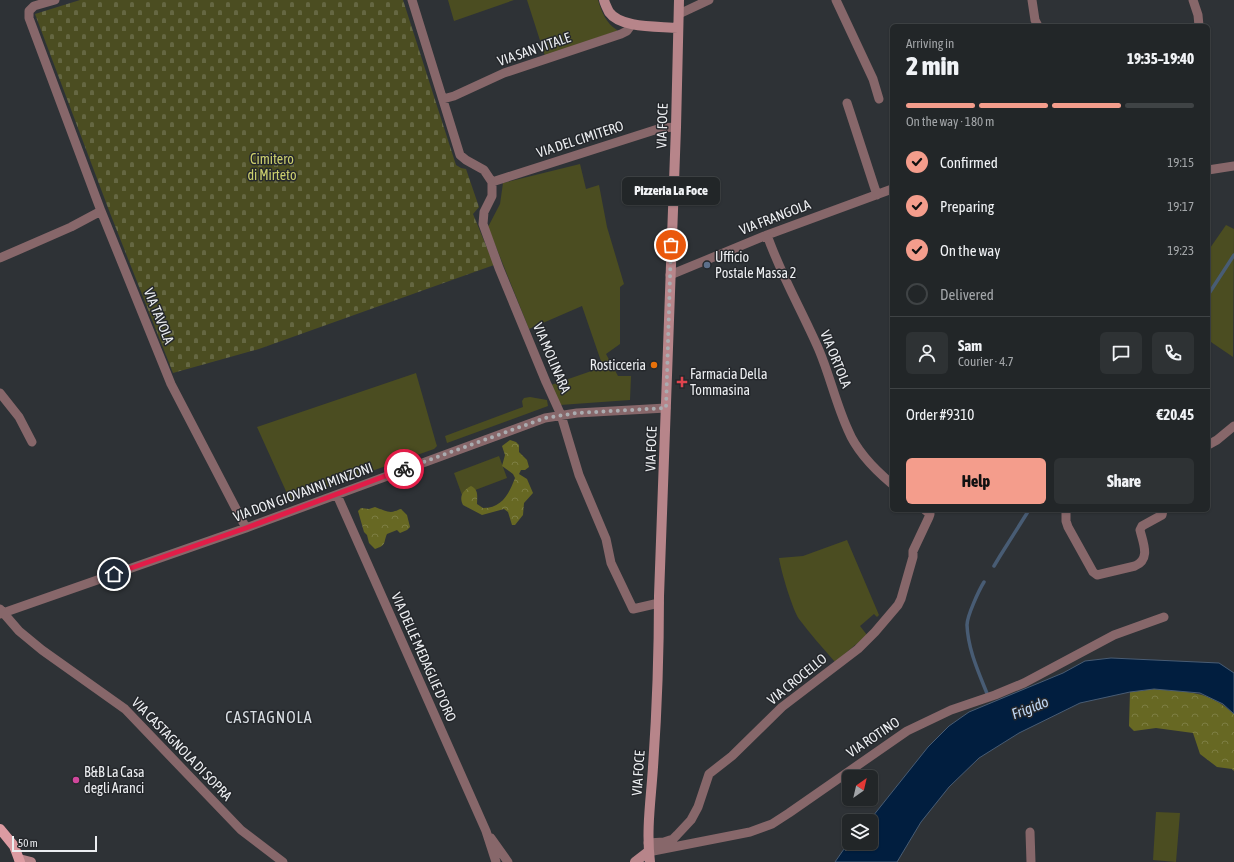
<!DOCTYPE html>
<meta charset="utf-8">
<style>
:root{--surface:#222628;--page:#2e3234;--text:#f1f3f6;--muted:#a2a5a8;--line:#3f4345;--accent:#f49d8c}
body{margin:0;font-family:"Asap Condensed",sans-serif;background:var(--page);color:var(--text);height:100vh;display:flex;flex-direction:column;font-size:15px;white-space:nowrap}
*{box-sizing:border-box;margin:0}
p{font-size:13px;color:var(--muted)}
.icon{flex:none;width:22px;height:22px;fill:none;stroke:currentColor;stroke-width:2;stroke-linecap:round;stroke-linejoin:round}
.map{position:relative;flex:1;overflow:hidden}
.drawer{position:absolute;left:890px;top:24px;width:320px;height:488px;display:flex;flex-direction:column;background:var(--surface);border-radius:6px;box-shadow:0 1px 3px #0004,0 0 0 1px var(--line)}
.drawer>*{flex:none}
.needle{width:26px;rotate:34deg}
.fabs{position:absolute;left:842px;top:770px;display:grid;gap:8px}
.fabs a{display:grid;place-items:center;width:36px;height:36px;border-radius:6px;background:var(--surface);box-shadow:0 1px 3px #0004,0 0 0 1px var(--line);font-size:20px}
.scale{position:absolute;left:12px;bottom:10px;width:85px;box-sizing:border-box;padding-left:4px;border:2px solid #eceef1;border-top:0;font-size:11px;line-height:14px;white-space:nowrap;color:#eceef1;-webkit-text-stroke:3px #25282c;paint-order:stroke}
.pin{position:absolute;display:grid;place-items:center;width:34px;height:34px;color:#fff;margin:-17px;border:2px solid #fff;border-radius:50%;box-shadow:0 1px 4px #0007}
.courier{position:absolute;display:grid;place-items:center;width:40px;height:40px;margin:-20px;border:3px solid #e11d48;border-radius:50%;background:#fff;color:#222;box-shadow:0 1px 5px #0007}
.bubble{position:absolute;height:28px;border-radius:6px;background:var(--surface);box-shadow:0 1px 3px #0004,0 0 0 1px var(--line);font-size:13px;font-weight:800;line-height:28px;text-align:center}
.head em{font-style:normal;font-weight:800}
.head div{display:flex;flex-direction:column-reverse}
.head{display:flex;align-items:center;justify-content:space-between;height:68px;padding:0 16px}
h1{font-size:26px;font-weight:800;line-height:30px}
.bar{display:grid;grid-template-columns:repeat(4,1fr);gap:6px 4px;align-content:center;height:48px;padding:0 16px}
.bar i{height:5px;border-radius:3px;background:var(--line)}
.bar .active{background:var(--accent)}
.bar p{grid-column:span 4}
.line{display:flex;align-items:center;gap:10px;padding:0 16px;border-top:1px solid var(--line)}
.line div{flex:1}
.round{display:grid;place-items:center;flex:none;width:42px;height:42px;border-radius:6px;background:var(--page)}
ol{padding:0 16px;list-style:none}
li{display:flex;align-items:center;gap:12px;height:44px}
li p{margin-inline-start:auto}
li .icon{padding:4px;border-radius:50%;background:var(--accent);color:#111;stroke-width:4}
li:last-child{color:var(--muted)}
li i{width:22px;height:22px;border:2px solid var(--line);border-radius:50%}
.action{display:flex;gap:8px;margin-top:auto;padding:8px 16px}
.action a{flex:1;height:46px;border-radius:6px;background:var(--accent);color:#111;font-size:16px;font-weight:800;line-height:46px;text-align:center}
.action a+a{background:var(--page);color:var(--text)}
.map>svg:first-child{display:block}
.green{fill:#4b4d21}
.forest{fill:url(#forest-crowns)}
.cemetery{fill:url(#cemetery-stones)}
.water{fill:#011e3f;stroke:#485c74}
.lines{fill:none;stroke-linecap:round;stroke-linejoin:round}
.stream{stroke:#485c74;stroke-width:3.5}
.street{stroke:#87676a;stroke-width:9}
.secondary{stroke:#b7858a;stroke-width:10}
.primary{stroke:#dc9ba2;stroke-width:10}
.done{stroke:#aaacb0;stroke-width:4;stroke-dasharray:0 7.2}
.route{stroke:#e11d48;stroke-width:5}
.service-dot{fill:#5c6f8a;stroke:#25282c;stroke-width:1.5}
.food-dot{fill:#e8710a;stroke:#25282c;stroke-width:1.5}
.health-dot{fill:#e0444e;stroke:#25282c;stroke-width:1.5}
.hotel-dot{fill:#d1479c;stroke:#25282c;stroke-width:1.5}
.labels{text-anchor:middle;stroke-width:3;stroke-linejoin:round;paint-order:stroke}
.street-label{font-size:14px;fill:#eceef1;stroke:#25282c}
.park-label{font-size:14px;fill:#cccf6e;stroke:#25282c}
.poi-label{font-size:14px;fill:#eceef1;stroke:#25282c;text-anchor:start}
.water-label{font-size:15px;font-style:italic;fill:#bfd7f4;stroke:#25282c}
.quarter-label{font-size:16px;letter-spacing:1px;fill:#d9dee3;stroke:#25282c}
</style>
<div class="map">
<svg width="1234" height="862" viewBox="0 0 1234 862">
<defs>
<pattern id="forest-crowns" width="20" height="18" patternUnits="userSpaceOnUse"><rect width="20" height="18" fill="#676823"/><path d="M2 6a3 3 0 1 1 6 0M12 15a3 3 0 1 1 6 0" fill="none" stroke="#7d7e43"/></pattern>
<pattern id="cemetery-stones" width="16" height="16" patternUnits="userSpaceOnUse"><rect width="16" height="16" fill="#4b4d21"/><path d="M2 7V4a2 2 0 0 1 4 0v3zM10 15v-3a2 2 0 0 1 4 0v3z" fill="#656742"/></pattern>
</defs>
<rect width="100%" height="100%" fill="#2e3236"/>
<!-- green -->
<path class="green" d="M448 0H514L454 21Z
M527 0H598C602 13 606 23 617 30V31L545 56Z
M580 164 586 189 599 185 607 227 624 284 620 287V344L606 354 618 376H631L630 400 560 405 551 385 603 367 582 306 529 329 488 227 500 204 503 183Z
M1226 225 1234 229 1233 357 1211 342H1208V251Z
M416 373 436 443 437 446 434 449 290 500 257 427Z
M530 397 547 400 548 406 447 443 445 436 523 407 522 401 524 398Z
M499 456 507 478 462 495 454 473Z
M847 540 879 615 877 617 874 614 860 626 867 635 835 662C823 648 810 634 799 619 792 608 781 571 779 558L803 556Z
M1156 812 1180 813 1176 862 1153 860Z"/>
<!-- forest -->
<path class="forest" d="M510 440 516 442 519 445V452L527 460 529 467 525 470H521L519 474 527 479 533 493 524 503 523 515 515 525H512L508 512 504 509 482 515 463 505C459 497 462 491 471 486 479 490 477 496 477 504L483 508C502 508 509 494 515 478L513 474 502 466 505 455 502 446Z
M375 507C381 509 389 514 395 511 397 511 399 509 401 509L407 515 410 527 407 530 400 533 397 530 387 534C383 543 387 545 375 549L369 543 367 535 364 532 358 511 361 508 369 509Z
M1154 689C1187 692 1208 690 1234 714V771L1232 769 1217 767 1200 754 1193 733 1156 728 1134 731 1129 726 1130 692Z"/>
<!-- cemetery -->
<path class="cemetery" d="M80 0H403L456 165 461 168 466 169 479 207 473 214 494 265 259 349 173 373 110 213 35 14Z"/>
<!-- water -->
<path class="water" d="M1111 658 1219 663 1234 673V714L1223 704 1200 693 1154 689 1130 692 1080 703 1019 733 979 758 949 787 921 822 897 862H835L844 849 846 851 852 843H871V821H869L928 747 949 726 969 712 1063 673 1085 661Z"/>
<g class="lines">
<!-- stream -->
<path class="stream" d="M1208 295 1234 255
M994 566 1000 556 1029 510
M984 582C979 590 967 616 967 625 968 650 979 673 988 696"/>
<!-- street -->
<path class="street" d="M55 0 34 6 29 11V18L101 211 171 384 246 528
M412 0 460 155 466 160 484 170 492 182
M836 0 873 79 879 99
M1032 0 1035 20 1038 26
M1193 0 1198 15 1199 26
M679 14 709 0
M443 99 454 96 504 73 621 34 627 31 632 24
M847 103 877 195
M1208 170 1234 166
M492 182V196L484 212 483 224 499 268 546 382 561 415 579 475 606 539 611 563 633 609 659 603
M492 182 661 128 676 127
M767 235C781 275 802 311 819 350 830 376 836 404 848 430 857 452 874 469 892 484
M0 258 71 227 101 211
M670 275 767 235 892 189
M0 393 19 417 32 442
M1208 445 1217 440 1234 426
M337 495 486 831 496 862
M1066 510V521L1068 527 1093 572 1097 575 1135 566C1151 559 1143 543 1140 530L1142 526 1162 515 1163 510
M0 609 19 631 42 650 125 709 241 830 283 862
M0 614 246 528 545 418 577 413 666 408
M1030 832 1031 862
M491 838 508 862
M648 843 664 842 673 839 677 835 691 820 698 807 709 774 732 756 782 707 858 649 875 632 898 605 901 599 913 557V551L929 517 930 514 925 510
M648 852 750 832 772 824 789 813 907 731 951 710 995 695 1024 683 1114 635 1164 617"/>
<!-- secondary -->
<path class="secondary" d="M604 0C605 4 607 8 609 12 621 29 660 26 678 28
M19 859 31 862
M635 862 648 852
M650 862C646 830 651 799 653 767 657 710 659 653 659 596L676 127 679 0"/>
<!-- primary -->
<path class="primary" d="M0 829 14 846 20 862"/>
</g>
<g class="lines">
<!-- done -->
<path class="done" d="M404 469 545 418 577 413 666 408 671 245"/>
<!-- route -->
<path class="route" d="M114 574 246 528 404 469"/>
</g>
<!-- markers -->
<circle class="service-dot" cx="707" cy="265" r="4"/>
<circle class="food-dot" cx="654" cy="365" r="4"/>
<path class="health-dot" d="M680 376h4v4h4v4h-4v4h-4v-4h-4v-4h4z"/>
<circle class="hotel-dot" cx="76" cy="780" r="4"/>
<g class="labels">
<!-- street labels -->
<g class="street-label">
<text transform="translate(534 49) rotate(-19)" y="5">VIA SAN VITALE</text>
<text transform="translate(662 126) rotate(-88)" y="5">VIA FOCE</text>
<text transform="translate(580 139) rotate(-18)" y="5">VIA DEL CIMITERO</text>
<text transform="translate(775 217) rotate(-21)" y="5">VIA FRANGOLA</text>
<text transform="translate(159 316) rotate(68)" y="5">VIA TAVOLA</text>
<text transform="translate(552 358) rotate(67)" y="5">VIA MOLINARA</text>
<text transform="translate(836 359) rotate(68)" y="5">VIA ORTOLA</text>
<text transform="translate(651 449) rotate(-88)" y="5">VIA FOCE</text>
<text transform="translate(303 492) rotate(-20)" y="5">VIA DON GIOVANNI MINZONI</text>
<text transform="translate(424 657) rotate(66)" y="5">VIA DELLE MEDAGLIE D'ORO</text>
<text transform="translate(797 679) rotate(-39)" y="5">VIA CROCELLO</text>
<text transform="translate(873 737) rotate(-34)" y="5">VIA ROTINO</text>
<text transform="translate(182 749) rotate(46)" y="5">VIA CASTAGNOLA DI SOPRA</text>
<text transform="translate(638 773) rotate(-86)" y="5">VIA FOCE</text>
</g>
<!-- park labels -->
<g class="park-label">
<text x="272" y="164">Cimitero<tspan x="272" dy="16">di Mirteto</tspan></text>
</g>
<!-- poi labels -->
<g class="poi-label">
<text x="715" y="262">Ufficio<tspan x="715" dy="16">Postale Massa 2</tspan></text>
<text x="646" y="370" text-anchor="end">Rosticceria</text>
<text x="690" y="379">Farmacia Della<tspan x="690" dy="16">Tommasina</tspan></text>
<text x="84" y="777">B&amp;B La Casa<tspan x="84" dy="16">degli Aranci</tspan></text>
</g>
<!-- water labels -->
<g class="water-label">
<text transform="translate(1030 708) rotate(-21)" y="5">Frigido</text>
</g>
<!-- quarter labels -->
<g class="quarter-label">
<text x="269" y="723">CASTAGNOLA</text>
</g>
</g>
</svg>
<div class="fabs">
<a><svg class="needle" viewBox="-14 -14 28 28"><path d="M0-13l5 13h-10z" fill="#e53935"/><path d="M0 13l5-13h-10z" fill="#a2a5a8"/></svg></a>
<a><svg class="icon" aria-label="layers" viewBox="0 0 24 24"><path d="M12 4l9 5-9 5-9-5zM3 14l9 5 9-5"/></svg></a>
</div>
<div class="scale">50 m</div>
<div class="pin" style="left:671px;top:245px;background:#ea580c"><svg class="icon" aria-label="bag" viewBox="0 0 24 24"><path d="M5 8h14l-1 12H6zM9 8a3 3 0 0 1 6 0"/></svg></div>
<div class="pin" style="left:114px;top:574px;background:#1f2937"><svg class="icon" aria-label="home" viewBox="0 0 24 24"><path d="M3 11l9-7 9 7M6 9v11h12V9"/></svg></div>
<div class="courier" style="left:404px;top:469px"><svg class="icon" aria-label="bike" viewBox="0 0 24 24"><circle cx="6" cy="16" r="4"/><circle cx="18" cy="16" r="4"/><path d="M6 16l4-8h5l3 8M10 8l3 8H6M13 5h3"/></svg></div>
<div class="bubble" style="left:622px;top:177px;width:98px">Pizzeria La Foce</div>
<section class="drawer">
<div class="head"><div><h1>2 min</h1><p>Arriving in</p></div><em>19:35–19:40</em></div>
<div class="bar"><i class="active"></i><i class="active"></i><i class="active"></i><i></i><p>On the way · 180 m</p></div>
<ol>
<li><svg class="icon" aria-label="check" viewBox="0 0 24 24"><path d="M5 12l5 5 9-10"/></svg>Confirmed<p>19:15</p></li>
<li><svg class="icon" aria-label="check" viewBox="0 0 24 24"><path d="M5 12l5 5 9-10"/></svg>Preparing<p>19:17</p></li>
<li><svg class="icon" aria-label="check" viewBox="0 0 24 24"><path d="M5 12l5 5 9-10"/></svg>On the way<p>19:23</p></li>
<li><i></i>Delivered</li>
</ol>
<div class="line" style="height:72px"><a class="round"><svg class="icon" aria-label="person" viewBox="0 0 24 24"><circle cx="12" cy="8" r="4"/><path d="M4 21q1-7 8-7t8 7"/></svg></a><div><b>Sam</b><p>Courier · 4.7</p></div><a class="round"><svg class="icon" aria-label="chat" viewBox="0 0 24 24"><path d="M4 5h16v11H9l-5 4z"/></svg></a><a class="round"><svg class="icon" aria-label="phone" viewBox="0 0 24 24"><path d="M5 4h4l2 5-3 2q2 4 5 5l2-3 5 2v4C11 20 4 13 5 4z"/></svg></a></div>
<div class="line" style="height:52px"><div>Order #9310</div><b>€20.45</b></div>
<div class="action"><a>Help</a><a>Share</a></div>
</section>
</div>
